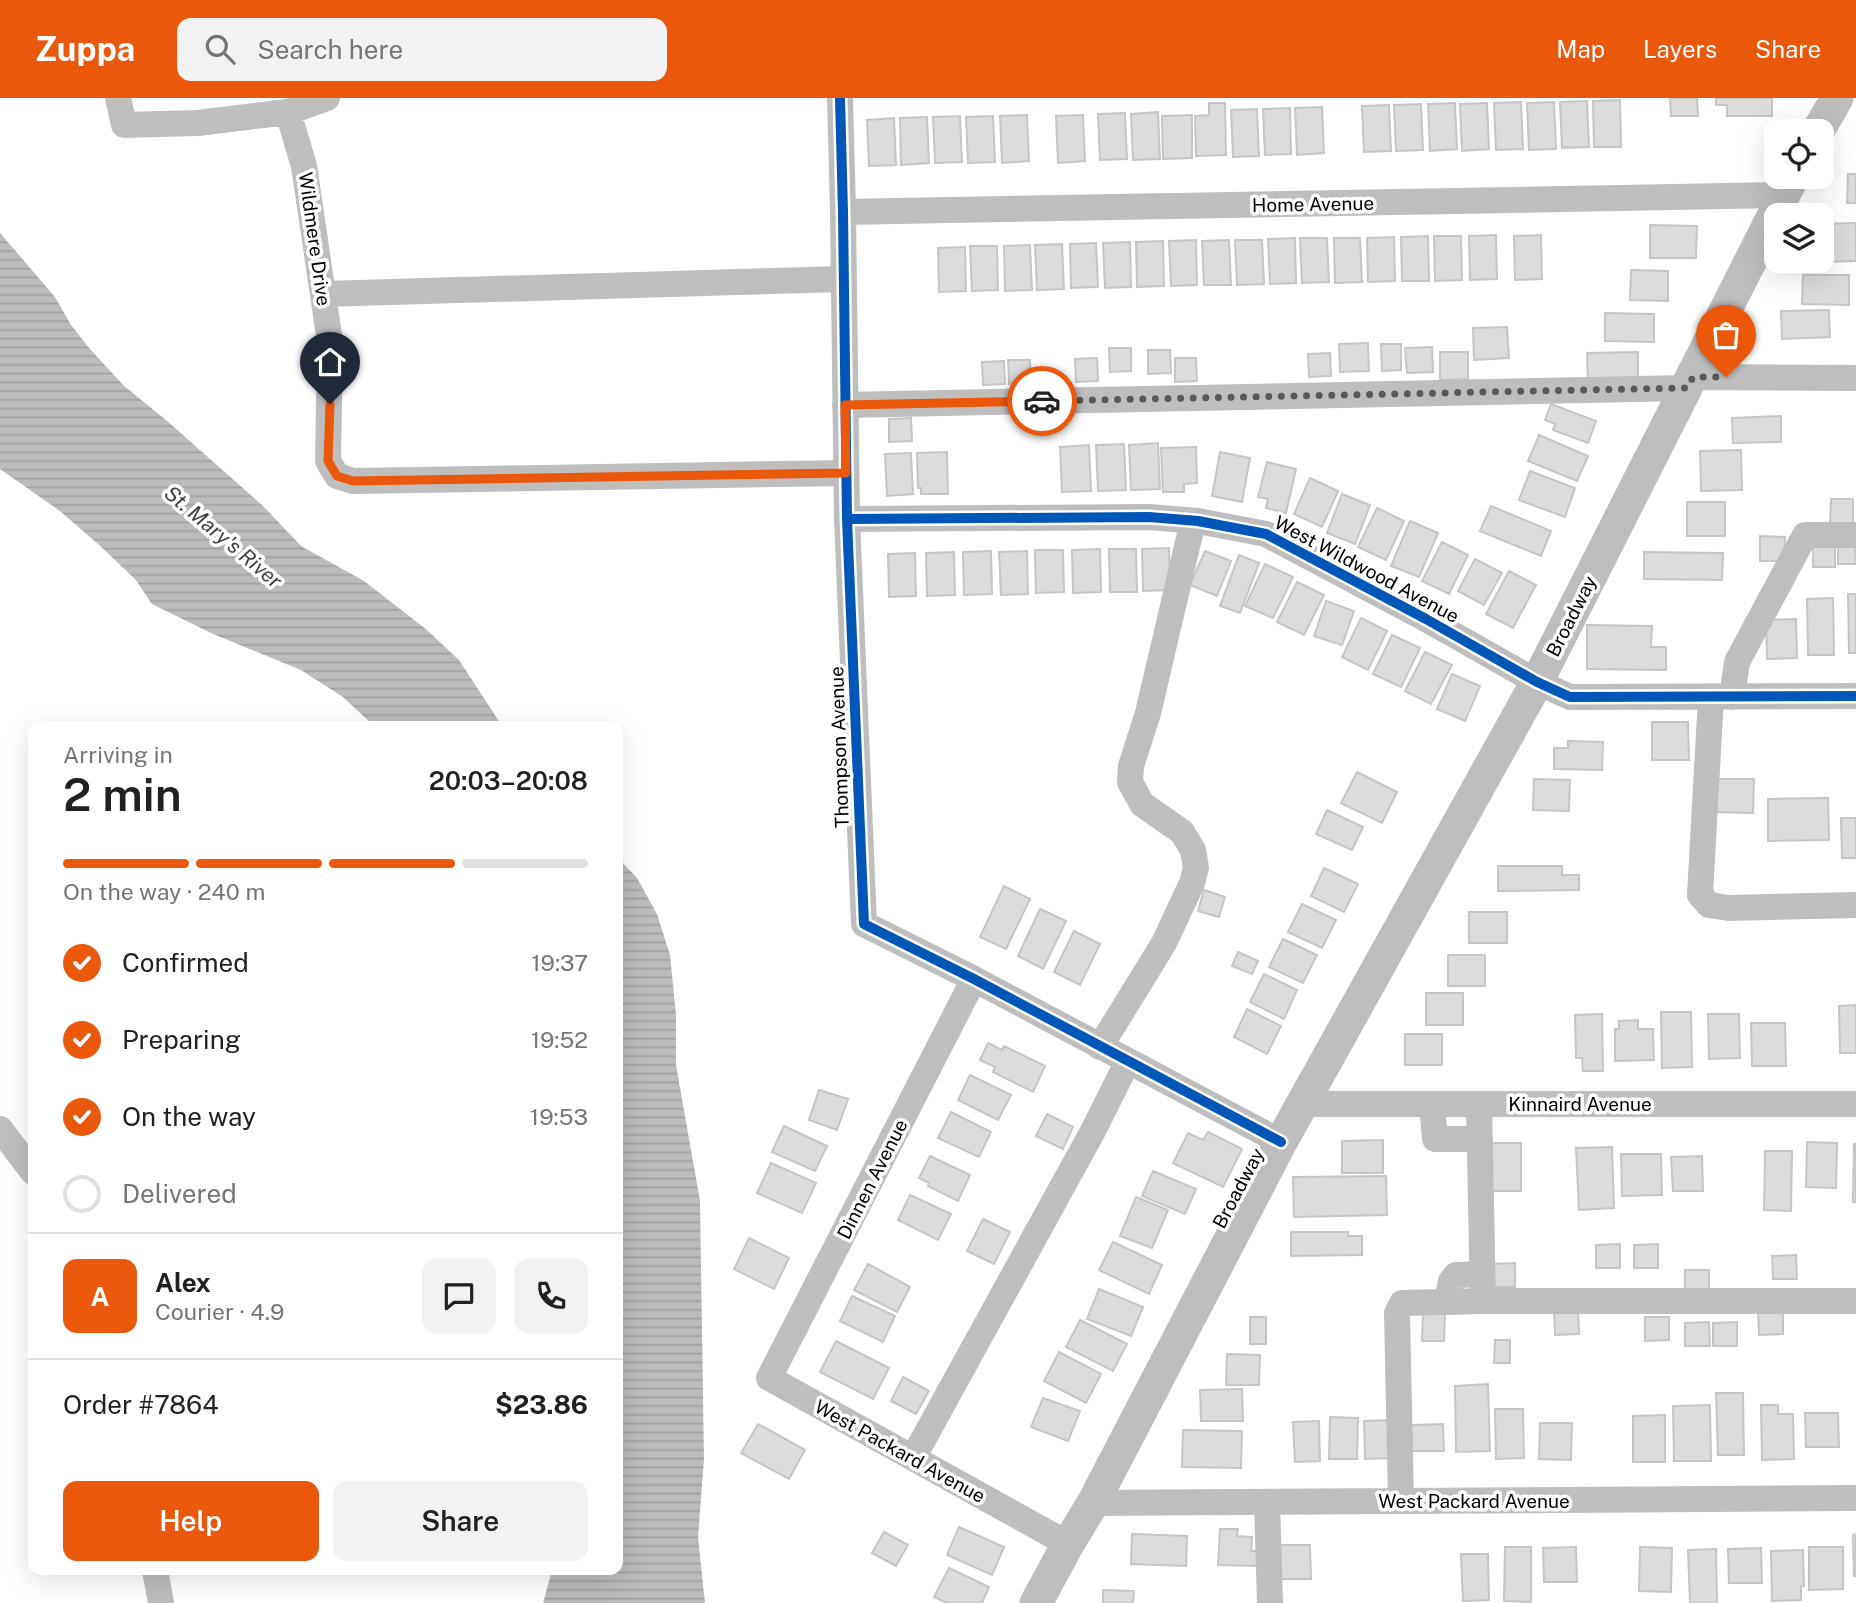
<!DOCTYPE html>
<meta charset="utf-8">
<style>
:root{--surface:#fff;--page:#f2f2f2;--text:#202124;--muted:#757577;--line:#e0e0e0;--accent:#ea580c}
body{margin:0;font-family:"Public Sans",sans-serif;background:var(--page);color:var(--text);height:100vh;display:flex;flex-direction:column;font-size:26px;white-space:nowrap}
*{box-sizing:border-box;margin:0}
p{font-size:23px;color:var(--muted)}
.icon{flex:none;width:38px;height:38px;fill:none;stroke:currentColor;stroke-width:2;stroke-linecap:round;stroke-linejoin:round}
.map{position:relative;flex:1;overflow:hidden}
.drawer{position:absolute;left:28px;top:623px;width:595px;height:854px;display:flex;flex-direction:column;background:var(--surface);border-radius:14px;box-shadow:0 7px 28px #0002}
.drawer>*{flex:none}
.buttons{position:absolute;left:1764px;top:21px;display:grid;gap:14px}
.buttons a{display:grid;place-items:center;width:70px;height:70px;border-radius:14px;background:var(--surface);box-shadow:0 7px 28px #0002;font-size:35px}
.pin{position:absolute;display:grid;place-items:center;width:60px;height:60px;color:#fff;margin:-72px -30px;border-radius:50% 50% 50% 0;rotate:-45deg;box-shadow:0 0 7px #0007}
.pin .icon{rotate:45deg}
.courier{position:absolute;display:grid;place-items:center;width:70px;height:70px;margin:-35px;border:5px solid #ea580c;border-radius:50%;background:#fff;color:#222;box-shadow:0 2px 9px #0007}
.summary em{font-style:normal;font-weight:600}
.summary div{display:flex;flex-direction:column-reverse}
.summary{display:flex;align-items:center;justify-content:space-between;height:119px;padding:0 35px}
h1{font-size:46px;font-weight:600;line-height:52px}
.bar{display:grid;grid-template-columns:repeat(4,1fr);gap:10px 7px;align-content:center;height:84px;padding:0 35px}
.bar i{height:9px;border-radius:5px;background:var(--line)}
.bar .selected{background:var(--accent)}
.bar p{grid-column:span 4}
.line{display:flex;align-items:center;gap:18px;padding:0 35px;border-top:2px solid var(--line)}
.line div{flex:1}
.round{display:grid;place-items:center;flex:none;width:74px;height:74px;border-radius:14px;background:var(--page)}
ol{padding:0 35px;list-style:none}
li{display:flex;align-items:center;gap:21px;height:77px}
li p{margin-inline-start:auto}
li .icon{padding:7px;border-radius:50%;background:var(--accent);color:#fff;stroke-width:4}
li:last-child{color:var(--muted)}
li i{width:38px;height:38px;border:4px solid var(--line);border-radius:50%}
.cta{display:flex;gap:14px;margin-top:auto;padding:14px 35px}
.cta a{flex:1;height:80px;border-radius:14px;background:var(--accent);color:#fff;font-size:28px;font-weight:600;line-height:80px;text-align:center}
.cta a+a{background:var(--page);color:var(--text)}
header{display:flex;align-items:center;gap:42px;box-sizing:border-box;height:98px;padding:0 35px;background:var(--accent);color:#fff}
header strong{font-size:33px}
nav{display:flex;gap:38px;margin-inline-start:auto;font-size:24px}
.search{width:490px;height:63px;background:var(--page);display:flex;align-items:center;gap:18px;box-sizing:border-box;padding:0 24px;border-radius:14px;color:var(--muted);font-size:26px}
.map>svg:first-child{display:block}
.water{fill:url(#water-rules)}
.building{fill:#dcdcdc;stroke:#c5c5c5;stroke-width:2}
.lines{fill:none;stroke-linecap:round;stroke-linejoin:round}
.minor{stroke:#bebebe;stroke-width:26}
.major{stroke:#bdbdbd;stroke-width:33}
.cycleway-casing{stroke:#fff;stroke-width:15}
.cycleway{stroke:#0057b8;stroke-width:10}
.done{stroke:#595959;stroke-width:7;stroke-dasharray:0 12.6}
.route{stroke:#ea580c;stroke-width:9}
.labels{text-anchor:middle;stroke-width:7;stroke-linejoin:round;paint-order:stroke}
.street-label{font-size:19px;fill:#000;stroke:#fff}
.water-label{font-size:21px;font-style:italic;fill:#404040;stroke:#fff}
</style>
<header>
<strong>Zuppa</strong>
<div class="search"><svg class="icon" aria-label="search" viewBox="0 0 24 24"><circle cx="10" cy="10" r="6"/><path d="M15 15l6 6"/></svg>Search here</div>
<nav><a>Map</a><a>Layers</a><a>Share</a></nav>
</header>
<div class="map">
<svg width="1856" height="1505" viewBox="0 0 1856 1505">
<defs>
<pattern id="water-rules" width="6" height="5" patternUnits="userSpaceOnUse" patternTransform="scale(1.75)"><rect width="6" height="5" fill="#bcbcbc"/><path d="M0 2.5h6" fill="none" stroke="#a0a0a0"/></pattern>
</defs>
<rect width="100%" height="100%" fill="#fff"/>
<!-- water -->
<path class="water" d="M0 135 55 199 71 227 90 251 124 288 166 322 263 408 301 448 364 483 427 532 459 562 502 628H374L343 599 301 572 213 536 152 506 135 481 98 446 60 413 0 371Z
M618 760 637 780 657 816 670 857 676 917V967L700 1103 704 1361 698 1439 705 1505H543L552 1472H618Z"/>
<!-- building -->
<path class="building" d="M1670 0H1697L1698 18H1671Z
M1716 0H1772V18H1727V7H1716Z
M1620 2 1621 49H1594L1593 3Z
M1587 3 1589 49 1562 50 1560 4Z
M1521 4 1523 51 1496 52 1494 5Z
M1554 4 1556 51 1529 52 1527 5Z
M1209 5H1225L1226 57 1196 58 1195 18 1209 17Z
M1455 5 1457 51 1430 53 1428 6Z
M1487 5 1489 51 1462 53 1460 6Z
M1421 6 1423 52 1396 53 1394 7Z
M1389 7 1391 53 1364 54 1362 8Z
M1322 9 1324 55 1297 57 1295 10Z
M1290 10 1291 56 1265 57 1263 11Z
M1257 11 1259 58 1233 59 1231 12Z
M1158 14 1160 61 1133 62 1131 16Z
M1125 15 1127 61 1100 62 1098 16Z
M1027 17 1029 63 1002 65 1000 18Z
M1083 17 1085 63 1058 65 1056 18Z
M1192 17V60L1163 61 1162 18Z
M960 18 962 64 935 65 933 19Z
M993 18 995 64 968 65 966 19Z
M927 19 929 65 901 67 900 20Z
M894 20 896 67 869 68 867 22Z
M1848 76H1856V105H1847Z
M1856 125V163L1821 164 1822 126Z
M1650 127 1697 128 1696 160H1650Z
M1496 137 1497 181 1470 182 1469 138Z
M1541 137 1542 181 1515 182 1514 138Z
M1428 138 1429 183H1402L1401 139Z
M1434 138H1461L1462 182 1435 183Z
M1394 139 1395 183 1368 184 1367 140Z
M1295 140 1296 185 1270 186 1268 141Z
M1300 140H1327L1329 184 1302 185Z
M1334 140H1360L1362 184 1335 185Z
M1196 142 1197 187 1171 188 1169 143Z
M1229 142 1231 187H1204L1202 143Z
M1235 142H1262L1264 186 1237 187Z
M1163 143 1164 188 1137 189 1136 144Z
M1130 144 1131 189 1105 190 1103 145Z
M1096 145 1098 189 1071 190 1070 146Z
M1062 146 1064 191 1037 192 1035 147Z
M1030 147 1032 192 1005 193 1004 148Z
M970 148H997L998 192 972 193Z
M965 149 966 193 939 194 938 150Z
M1631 172 1668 173V203L1630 202Z
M1803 177H1849V207L1802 206Z
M1829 212 1830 239 1782 241 1781 213Z
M1605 215 1654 216V244L1605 243Z
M1507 229 1509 260 1474 262 1473 230Z
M1368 245 1369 273 1340 274 1339 246Z
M1381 246H1401V272L1382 273Z
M1432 249 1433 274 1407 275 1405 250Z
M1109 250H1131V273L1110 274Z
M1148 252H1170L1171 275 1148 276Z
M1440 254H1468V281L1440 282Z
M1638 254V284H1588L1587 255Z
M1330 255 1331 278 1309 279 1308 256Z
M1097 260 1098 283 1076 284 1075 261Z
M1175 260H1196L1197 283 1175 284Z
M1008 262H1030L1031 285 1009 286Z
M1004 263 1005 286 983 287 982 264Z
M1551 306 1596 323 1588 345 1553 332 1555 326 1545 322Z
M1781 318V344L1733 345 1732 320Z
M911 320 912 343 889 344V321Z
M1539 337 1588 358 1577 383 1528 363Z
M1158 345 1160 391 1131 392 1129 347Z
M1124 346 1126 392 1098 393 1096 347Z
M1089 347 1091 393 1062 394 1060 349Z
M1196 349 1197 385 1184 386V394H1163L1161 350Z
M1741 352 1742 392 1701 393 1700 353Z
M947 354 948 396H921V390H918L917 355Z
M1220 354 1250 360 1242 404 1212 398Z
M911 355 913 396 887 398 885 356Z
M1267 364 1296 371 1286 415 1266 410 1268 401 1258 399Z
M1530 373 1575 390 1565 419 1519 402Z
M1310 380 1338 393 1322 429 1294 416Z
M1342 396 1370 407 1355 446 1327 435Z
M1831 401H1853V426H1830Z
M1687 404H1725V438H1687Z
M1491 408 1551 433 1541 458 1480 433Z
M1377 410 1404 423 1386 462 1358 449Z
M1410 423 1438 435 1419 479 1391 468Z
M1760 438 1785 439 1784 463H1760Z
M1838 443H1855L1856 466H1838Z
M1442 444 1468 457 1449 496 1422 483Z
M1813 446H1835V469H1813Z
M1169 450 1170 492 1143 493 1142 451Z
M1100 451 1101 494 1073 495 1072 452Z
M1109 451H1136L1137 494H1110Z
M1035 452H1063L1064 494 1036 495Z
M991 453 992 496 964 497 963 454Z
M1027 453 1028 496 1001 497 999 454Z
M1205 453 1231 463 1217 498 1190 487Z
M954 454 955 497 927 498 926 455Z
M1644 454 1723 455 1722 482 1644 481Z
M915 455 916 498 889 499 888 456Z
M1239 457 1259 465 1240 515 1220 508Z
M1475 461 1502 475 1484 507 1458 493Z
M1265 466 1293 479 1273 520 1245 508Z
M1509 473 1536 487 1513 530 1486 516Z
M1297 484 1324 497 1304 537 1277 524Z
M1848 496H1856V555H1849Z
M1833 500 1834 557H1808L1807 501Z
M1326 503 1354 513 1342 547 1314 538Z
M1361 520 1387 533 1368 572 1342 559Z
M1796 521 1797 560 1767 561 1766 522Z
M1587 527 1652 528 1651 549H1666V572L1587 571Z
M1392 537 1420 550 1401 589 1373 576Z
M1425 554 1452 567 1431 606 1405 593Z
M1452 576 1480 588 1465 623 1437 611Z
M1652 624H1688L1689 662H1652Z
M1568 643 1603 644 1602 672 1554 671V650H1568Z
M1357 674 1397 694 1382 725 1341 705Z
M1534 681 1570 682 1569 713 1533 712Z
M1713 681H1754L1753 715 1712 714Z
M1828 700 1829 742 1768 743V701Z
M1327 712 1363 729 1352 752 1316 736Z
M1841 720H1856V760H1842Z
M1498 768H1562V777H1579V792L1498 793Z
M1324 770 1358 786 1344 814 1311 798Z
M1004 788 1030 801 1006 851 980 839Z
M1204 792 1225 799 1219 819 1198 813Z
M1302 806 1336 822 1322 850 1288 834Z
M1040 811 1066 823 1043 871 1018 858Z
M1469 814H1507V845H1469Z
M1074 833 1100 846 1080 887 1054 874Z
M1283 841 1317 857 1303 885 1269 869Z
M1238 854 1258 863 1252 876 1232 868Z
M1448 857H1485V888H1448Z
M1264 876 1297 892 1284 921 1250 904Z
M1426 895H1463V927H1426Z
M1856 907V955H1840L1839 908Z
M1247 911 1281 928 1267 956 1234 939Z
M1661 914H1691L1692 969 1662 970Z
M1602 916 1603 973H1583L1582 960H1576L1575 917Z
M1708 916H1739L1740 960 1709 961Z
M1638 922V931H1653L1654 962 1615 963V931H1619V923Z
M1751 925H1785L1786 968H1752Z
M1405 936H1442V967H1405Z
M988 945 1002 952 1004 948 1045 968 1033 994 993 974 995 969 980 962Z
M970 977 1011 997 998 1022 958 1002Z
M819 992 848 1001 837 1032 809 1022Z
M951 1014 991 1034 979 1059 938 1040Z
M1047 1016 1073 1029 1063 1051 1036 1038Z
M784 1028 827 1048 815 1073 772 1054Z
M1208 1034 1242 1051 1223 1089 1173 1065 1188 1035 1203 1042Z
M1383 1042V1075H1342V1043Z
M1807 1044 1837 1045 1836 1090 1806 1089Z
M1491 1045H1521V1093H1492Z
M1854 1046H1856V1104H1853Z
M1612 1049 1614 1110 1579 1112 1576 1050Z
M1765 1053H1792L1791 1113 1764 1112Z
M1621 1056H1661L1662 1097 1622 1098Z
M930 1058 970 1077 958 1103 928 1088 929 1085 919 1080Z
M1702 1058 1703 1093H1673L1671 1059Z
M771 1065 816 1085 802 1115 757 1095Z
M1153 1073 1196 1091 1185 1116 1142 1098Z
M1386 1078 1387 1117 1294 1119 1293 1079Z
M910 1097 951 1116 938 1142 898 1122Z
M1136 1099 1168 1112 1152 1150 1120 1138Z
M983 1121 1010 1134 994 1166 967 1153Z
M1291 1134H1348V1138H1362V1157L1291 1158Z
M749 1140 789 1160 774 1191 734 1171Z
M1113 1144 1162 1167 1149 1196 1099 1172Z
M1620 1146V1170H1596V1147Z
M1658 1146V1170H1634V1147Z
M1796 1157 1797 1181H1773L1772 1158Z
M1515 1165V1189H1491V1166Z
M868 1166 910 1189 897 1214 854 1192Z
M1685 1172H1709V1196H1685Z
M1099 1191 1143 1209 1131 1238 1087 1221Z
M852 1198 895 1218 883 1244 840 1223Z
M1554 1213H1578L1579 1236 1555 1237Z
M1758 1213H1783V1236L1759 1237Z
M1423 1215H1445L1444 1243H1422Z
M1250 1219H1266V1246H1250Z
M1645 1219H1669V1242L1645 1243Z
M1080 1222 1127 1246 1113 1273 1066 1249Z
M1709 1224 1710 1248H1685V1225Z
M1737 1224V1248H1713V1225Z
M1495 1242H1510V1265H1494Z
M836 1243 889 1270 873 1301 820 1274Z
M1059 1254 1101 1276 1086 1305 1044 1283Z
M1227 1256 1260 1257 1259 1287H1226Z
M903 1279 929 1293 916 1316 891 1303Z
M1488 1286 1490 1353 1456 1354 1455 1288Z
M1242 1291 1243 1323H1201L1200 1292Z
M1716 1295H1743L1744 1357H1718Z
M1043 1300 1080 1313 1068 1343 1031 1329Z
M1710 1307 1711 1363H1674L1673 1308Z
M1761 1307H1778V1316H1793L1794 1361 1762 1362Z
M1495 1311H1523L1524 1360 1496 1361Z
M1805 1315H1838L1839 1349H1806Z
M1665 1317V1364H1633V1318Z
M1330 1319 1358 1320 1357 1361H1329Z
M1393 1322V1360L1365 1361 1364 1323Z
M1319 1323 1320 1363 1295 1364 1293 1324Z
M1540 1325H1572L1571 1362 1539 1361Z
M758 1326 805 1352 789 1381 741 1355Z
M1443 1326 1444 1353H1412L1411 1327Z
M1183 1332 1242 1333 1241 1370 1182 1369Z
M959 1429 1004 1449 992 1477 947 1457Z
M1220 1431H1238L1237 1438 1252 1439 1251 1453H1260L1259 1468 1218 1467Z
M884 1434 908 1447 896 1468 872 1455Z
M1132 1436 1187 1438 1186 1468 1131 1466Z
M1856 1436V1478H1854L1853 1437Z
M1280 1447H1310L1311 1481H1280Z
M1505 1449H1531V1504L1504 1503Z
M1576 1449 1577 1484H1544L1543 1450Z
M1640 1449 1672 1450 1671 1494 1639 1493Z
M1809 1449H1843V1491L1809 1492Z
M1761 1450 1762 1485H1729L1728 1451Z
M1716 1451 1717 1505H1690L1688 1452Z
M1803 1452 1804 1488H1801V1502L1772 1503 1771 1453Z
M1461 1456H1488L1489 1502 1463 1503Z
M949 1470 989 1489 982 1505H947L934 1499Z
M1103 1492 1134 1493 1133 1505H1103Z"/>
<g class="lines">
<!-- minor -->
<path class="minor" d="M118 0 124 27 198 25 288 14 327 0
M840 0 843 114 847 421 864 826 974 881 1281 1044
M288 14 304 68 330 244 328 363 337 378 353 383 846 375
M843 114 1782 97
M323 196 844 181
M1693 279 1856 280
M845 307 1687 290
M847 421 1149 419 1198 423 1266 436 1426 521 1537 584 1570 599 1856 598
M1711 599 1700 797 1709 807 1729 810 1856 807
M1732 599 1737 564 1805 437H1856
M974 881 769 1280 1068 1446
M1100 949 1164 845 1192 785 1196 770 1193 752 1182 734 1142 706 1130 684 1131 668 1148 615 1193 423
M1304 1006H1856
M1432 1006 1435 1041H1480
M1479 1006 1483 1203H1856
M0 1031 33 1074
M1447 1204 1451 1183 1456 1177 1482 1176
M913 1360 1094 1031 1128 963
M1401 1403 1397 1215 1402 1205 1483 1203
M1267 1404 1270 1505
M1093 1405 1856 1400
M155 1472 161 1505"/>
<!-- major -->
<path class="major" d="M1818 33 1837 0
M1036 1505 1068 1446 1093 1405 1281 1044 1537 584 1793 79"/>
<defs>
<path id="cycleway" d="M840 0 843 114 847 421 864 826 974 881 1281 1044
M847 421 1149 419 1198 423 1266 436 1426 521 1537 584 1570 599 1856 598"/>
</defs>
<!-- cycleway casing -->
<use href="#cycleway" class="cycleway-casing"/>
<!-- cycleway -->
<use href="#cycleway" class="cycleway"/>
</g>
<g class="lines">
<!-- done -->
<path class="done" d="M1042 303 1687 290 1693 279H1726"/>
<!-- route -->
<path class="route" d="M330 306 328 363 337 378 353 383 846 375 845 307 1042 303"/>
</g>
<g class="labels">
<!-- street labels -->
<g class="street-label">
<text transform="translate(1313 106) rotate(-1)" y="7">Home Avenue</text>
<text transform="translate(315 141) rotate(82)" y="7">Wildmere Drive</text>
<text transform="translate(1367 471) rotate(28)" y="7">West Wildwood Avenue</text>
<text transform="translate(1571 518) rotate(-63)" y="7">Broadway</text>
<text transform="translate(839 649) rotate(-92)" y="7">Thompson Avenue</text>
<text x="1580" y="1013">Kinnaird Avenue</text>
<text transform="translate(872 1081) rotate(-63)" y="7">Dinnen Avenue</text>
<text transform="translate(1238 1090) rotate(-62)" y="7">Broadway</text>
<text transform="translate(900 1353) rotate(29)" y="7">West Packard Avenue</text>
<text x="1474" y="1410">West Packard Avenue</text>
</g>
<!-- water labels -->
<g class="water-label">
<text transform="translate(223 439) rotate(40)" y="7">St. Mary's River</text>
</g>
</g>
</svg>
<div class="buttons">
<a><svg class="icon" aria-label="locate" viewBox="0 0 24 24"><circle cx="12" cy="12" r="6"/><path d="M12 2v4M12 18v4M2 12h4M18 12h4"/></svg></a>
<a><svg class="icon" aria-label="layers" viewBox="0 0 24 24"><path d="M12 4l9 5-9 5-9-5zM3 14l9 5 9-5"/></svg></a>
</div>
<div class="pin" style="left:1726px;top:279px;background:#ea580c"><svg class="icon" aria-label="bag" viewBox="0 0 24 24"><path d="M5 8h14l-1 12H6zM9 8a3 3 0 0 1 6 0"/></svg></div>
<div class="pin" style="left:330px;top:306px;background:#1f2937"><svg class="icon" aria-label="home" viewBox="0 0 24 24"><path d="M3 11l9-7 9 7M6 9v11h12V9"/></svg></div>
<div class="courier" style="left:1042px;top:303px"><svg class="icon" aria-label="car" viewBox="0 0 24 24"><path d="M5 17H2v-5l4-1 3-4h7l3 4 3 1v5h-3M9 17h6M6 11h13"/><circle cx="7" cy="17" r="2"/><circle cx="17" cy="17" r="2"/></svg></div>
<section class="drawer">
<div class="summary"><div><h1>2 min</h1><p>Arriving in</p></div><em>20:03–20:08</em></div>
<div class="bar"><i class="selected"></i><i class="selected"></i><i class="selected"></i><i></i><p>On the way · 240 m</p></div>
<ol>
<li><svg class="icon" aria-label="check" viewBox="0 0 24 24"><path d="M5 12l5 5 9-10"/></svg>Confirmed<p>19:37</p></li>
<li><svg class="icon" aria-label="check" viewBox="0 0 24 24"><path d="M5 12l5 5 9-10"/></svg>Preparing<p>19:52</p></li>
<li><svg class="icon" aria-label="check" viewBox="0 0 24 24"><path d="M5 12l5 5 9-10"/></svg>On the way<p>19:53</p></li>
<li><i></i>Delivered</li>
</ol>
<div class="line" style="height:126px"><b class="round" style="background:var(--accent);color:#fff">A</b><div><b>Alex</b><p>Courier · 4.9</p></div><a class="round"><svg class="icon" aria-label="chat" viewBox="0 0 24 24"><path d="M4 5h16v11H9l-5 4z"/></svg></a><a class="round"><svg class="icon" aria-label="phone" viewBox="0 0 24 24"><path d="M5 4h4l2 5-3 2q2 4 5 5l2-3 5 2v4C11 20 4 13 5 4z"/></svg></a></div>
<div class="line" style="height:91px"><div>Order #7864</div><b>$23.86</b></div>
<div class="cta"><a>Help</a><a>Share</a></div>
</section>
</div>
